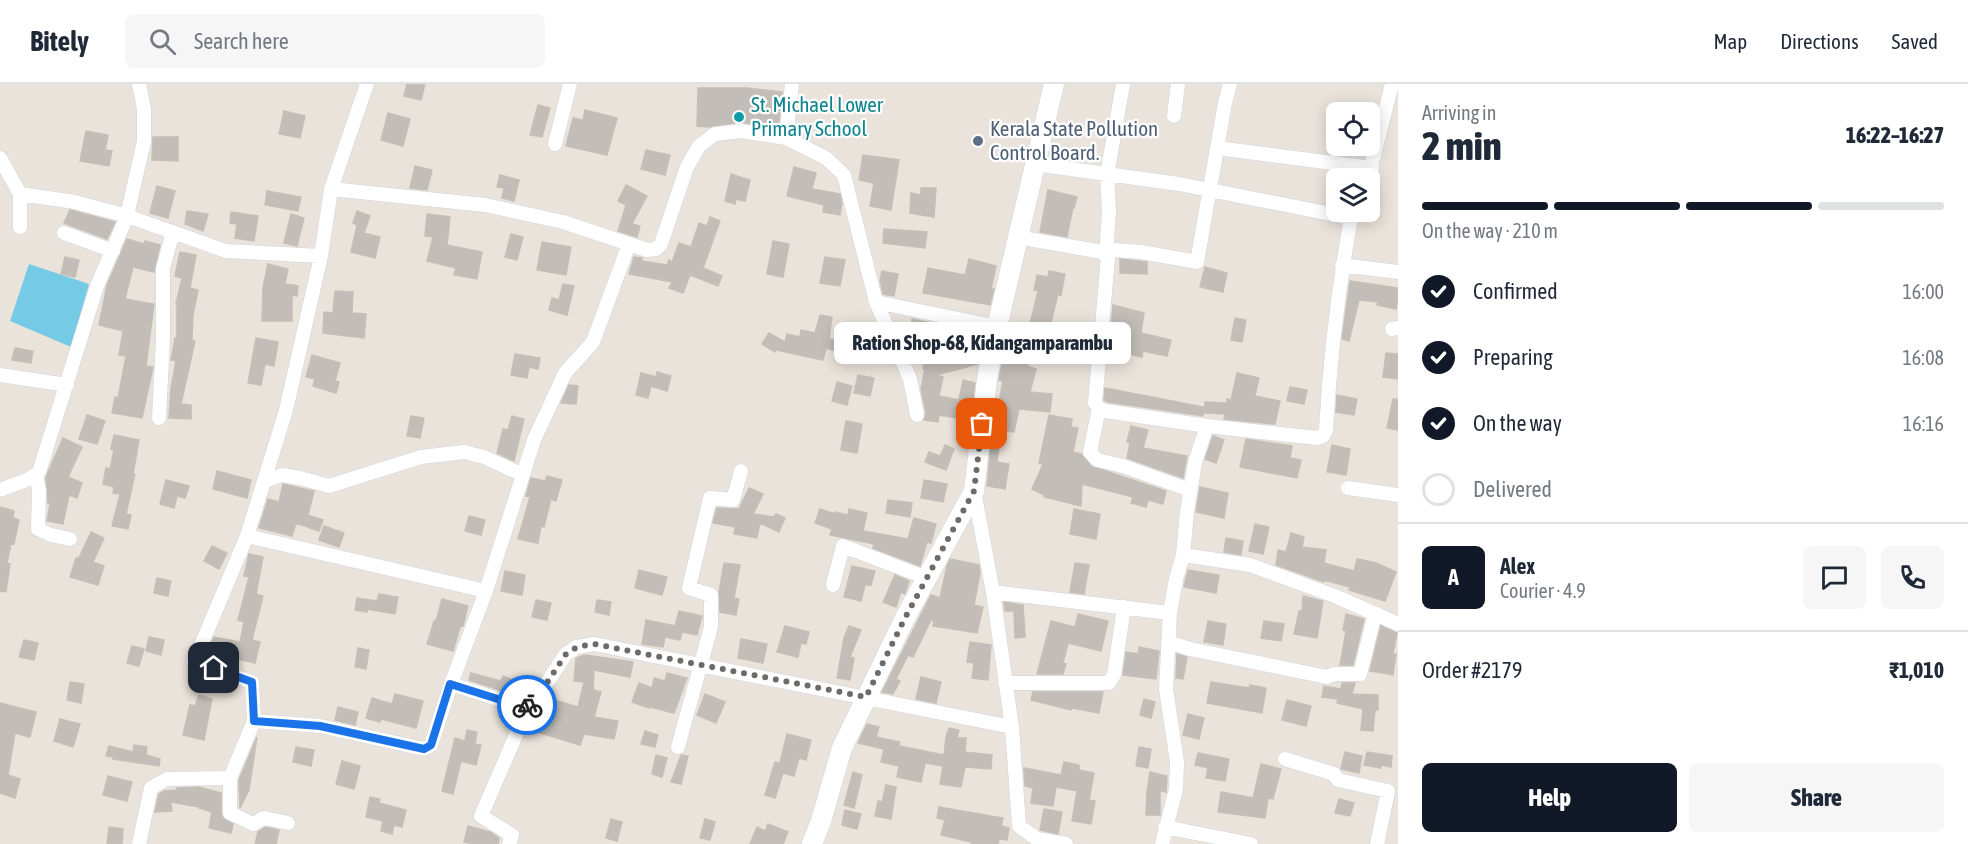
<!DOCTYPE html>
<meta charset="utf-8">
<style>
:root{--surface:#fff;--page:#f6f6f7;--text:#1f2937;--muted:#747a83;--line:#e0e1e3;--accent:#111827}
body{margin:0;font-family:"Asap Condensed",sans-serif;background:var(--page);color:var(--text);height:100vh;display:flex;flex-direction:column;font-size:22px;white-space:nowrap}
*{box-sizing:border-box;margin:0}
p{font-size:20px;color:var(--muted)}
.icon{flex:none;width:33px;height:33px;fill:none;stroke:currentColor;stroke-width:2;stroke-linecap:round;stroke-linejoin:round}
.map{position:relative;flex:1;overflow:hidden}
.panel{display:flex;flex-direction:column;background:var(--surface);width:570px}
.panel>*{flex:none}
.buttons{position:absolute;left:1326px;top:18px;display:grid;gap:12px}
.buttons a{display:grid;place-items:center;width:54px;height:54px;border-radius:9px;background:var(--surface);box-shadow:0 3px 15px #0003;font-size:30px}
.pin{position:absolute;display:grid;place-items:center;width:51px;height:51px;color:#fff;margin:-26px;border-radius:12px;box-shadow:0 3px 9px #0006}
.courier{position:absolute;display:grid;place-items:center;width:60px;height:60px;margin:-30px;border:4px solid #1a73e8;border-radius:50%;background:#fff;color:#222;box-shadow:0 2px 8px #0007}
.bubble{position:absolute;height:42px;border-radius:9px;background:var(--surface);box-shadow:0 3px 15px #0003;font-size:20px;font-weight:800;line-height:42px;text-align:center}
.summary em{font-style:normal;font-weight:800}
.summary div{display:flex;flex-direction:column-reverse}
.summary{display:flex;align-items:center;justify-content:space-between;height:102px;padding:0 24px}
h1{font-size:39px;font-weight:800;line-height:45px}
.bar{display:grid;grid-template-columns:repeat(4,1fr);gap:9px 6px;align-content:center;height:72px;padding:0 24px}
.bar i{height:8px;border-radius:4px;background:var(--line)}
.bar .selected{background:var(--accent)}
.bar p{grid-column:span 4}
.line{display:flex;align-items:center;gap:15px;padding:0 24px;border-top:2px solid var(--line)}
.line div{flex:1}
.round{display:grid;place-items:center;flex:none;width:63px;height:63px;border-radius:9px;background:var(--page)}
ol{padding:0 24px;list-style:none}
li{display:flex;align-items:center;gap:18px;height:66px}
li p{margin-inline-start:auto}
li .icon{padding:6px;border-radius:50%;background:var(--accent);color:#fff;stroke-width:4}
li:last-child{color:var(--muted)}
li i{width:33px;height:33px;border:3px solid var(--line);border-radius:50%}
.cta{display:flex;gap:12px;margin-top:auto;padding:12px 24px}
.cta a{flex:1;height:69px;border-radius:9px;background:var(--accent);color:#fff;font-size:24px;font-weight:800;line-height:69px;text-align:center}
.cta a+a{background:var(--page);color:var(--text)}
header{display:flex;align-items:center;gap:36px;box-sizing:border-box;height:84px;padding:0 30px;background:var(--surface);border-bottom:2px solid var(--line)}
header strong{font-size:28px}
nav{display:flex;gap:33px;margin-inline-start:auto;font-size:21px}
.search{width:420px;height:54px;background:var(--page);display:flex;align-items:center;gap:15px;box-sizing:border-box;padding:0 21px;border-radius:9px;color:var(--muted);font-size:22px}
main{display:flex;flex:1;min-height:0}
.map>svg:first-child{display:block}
.water{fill:#75cae5}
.building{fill:#c2bdb8;stroke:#c5bfb5;stroke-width:1.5}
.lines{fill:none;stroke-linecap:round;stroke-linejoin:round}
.street-casing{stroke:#d1d4e0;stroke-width:15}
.secondary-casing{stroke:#d1d4e0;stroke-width:21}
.street{stroke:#fff;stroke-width:14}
.secondary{stroke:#fff;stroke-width:20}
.done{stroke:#6d6a67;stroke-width:6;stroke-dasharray:0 10.8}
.route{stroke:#1a73e8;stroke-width:8}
.culture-dot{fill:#0f9aa8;stroke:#fff;stroke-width:2}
.service-dot{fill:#5c6f8a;stroke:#fff;stroke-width:2}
.labels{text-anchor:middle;stroke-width:4.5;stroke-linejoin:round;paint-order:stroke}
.culture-label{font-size:21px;fill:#0d838f;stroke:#fff;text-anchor:start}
.service-label{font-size:21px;fill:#4e5e75;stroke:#fff;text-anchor:start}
</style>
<header>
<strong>Bitely</strong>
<div class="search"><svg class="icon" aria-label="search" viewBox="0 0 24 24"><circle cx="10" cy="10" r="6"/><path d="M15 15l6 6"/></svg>Search here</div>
<nav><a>Map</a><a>Directions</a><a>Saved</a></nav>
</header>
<main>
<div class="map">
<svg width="1398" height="760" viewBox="0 0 1398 760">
<rect width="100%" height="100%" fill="#eae3db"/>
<!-- water -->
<path class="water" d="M29 180 89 200 71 263 10 237Z"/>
<!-- building -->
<path class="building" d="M407 0H425L421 16 404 12Z
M698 4H747L782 8 778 44 740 38 709 43 697 42Z
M538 21 550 24 542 53 530 51Z
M585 26 617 34 607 71 566 62 573 34 583 36Z
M284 27 305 32 300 54 279 50Z
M388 29 410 35 403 62 381 56Z
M86 47 108 51 105 66 112 67 109 82 80 77Z
M153 53H178V77L152 76Z
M646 66 670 71 665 91 641 85Z
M863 71 899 76 891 126 870 122 874 99 859 96Z
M415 82 432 86 427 106 410 104Z
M794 83 816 89 812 105 840 110 842 119 840 131 823 128 824 121 787 112Z
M731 90 750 96 745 117 736 115 735 120 725 117Z
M500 91 519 96 514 117 502 114 504 104 497 103Z
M626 101 647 112 632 140 640 142 637 153 618 147 626 121 618 117Z
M157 102 175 107 168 134 150 129Z
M921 104H936L934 133 910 129 911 109 921 111Z
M1048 106 1077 113 1074 124 1073 123 1067 153 1040 148Z
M267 107 301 113 298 127 265 121Z
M70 126 115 138 107 155 64 139Z
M187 127 208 130 203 147 185 140Z
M357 127 370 132 364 149 380 153 375 174 351 168 357 141 353 139Z
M231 128 258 132 254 157 235 154 237 140 230 139Z
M291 130 304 134 297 162 284 159Z
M427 130 450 133 447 161 482 168 477 195 454 191 456 184 427 177 433 153 425 152Z
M710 133 720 137 703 184 722 192 718 202 690 191 683 209 669 204 672 198 629 190 634 173 642 174V177L667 181 669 176 672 178 679 159 691 163 699 139 707 142Z
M884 145 927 148 925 164 883 159Z
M511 150 523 153 517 176 505 173Z
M127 155 144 160 145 157 160 161 154 188 133 183 125 215 154 220 146 282 153 283 152 288 142 334 112 329 115 313 118 314 126 272 119 271 123 247 99 241 107 201Z
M773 157 789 160 783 193 767 190Z
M542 158 571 163 566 191 537 186Z
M180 168 196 171 190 204 198 206 193 231 192 257H195L181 320 191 321V335L169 334 171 304 176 277 171 276 175 254H177V220H176L182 194 175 192Z
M65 173 79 176 75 193 61 190Z
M825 173 845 176 840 202 820 199Z
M969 175 996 182 991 205H994L990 221 923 209 928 184 965 191Z
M1120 175 1147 178V190L1120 189Z
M268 180 288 185 285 200 298 202 297 212 292 211V237H262L263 203Z
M1205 183 1227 189 1223 208 1200 203Z
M882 187 898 190 894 212 883 210 880 196Z
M1049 187 1065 190 1061 211 1058 210 1050 243 1047 242 1043 264 1031 261 1027 282 1036 285 1030 308 1052 310 1050 328 1019 325 1014 348 994 344 1003 297 999 296 1004 270 1015 273 1022 239 1030 240 1038 207 1034 206 1037 191 1048 193Z
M1350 197 1398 204V215L1396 225 1377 221 1378 218 1359 216 1349 257 1342 255Z
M563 200 574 202 567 231 549 226 552 214 559 216Z
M335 207 353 208 352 229 366 230 364 254 323 249 324 228 333 229Z
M1113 221 1144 229 1141 249 1171 256 1167 272 1143 267 1142 273 1128 270 1131 252 1111 247Z
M820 231 832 233 829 255 839 257 836 267 826 264 823 276 776 266 775 268 762 260 769 249 785 258 787 250 800 253 801 246 815 249Z
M1235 234 1246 236 1242 258 1231 256Z
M912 235 975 248 972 269 979 267 978 280 936 291 943 293 939 312 959 316 963 296 975 299 970 336 939 331 938 338 924 336 926 329 921 305 925 285H923L929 258 909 255Z
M256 254 278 258 274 282 265 280 261 301 248 299Z
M15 264 33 267 31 279 12 276Z
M1386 269 1398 270 1397 295 1383 293Z
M515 270 540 274 538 285 529 283 527 294 511 291Z
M312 271 340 279 335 297 339 298 336 309 313 302 315 295 306 293Z
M657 288 671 292 667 307 651 302 648 314 636 311 641 289 656 293Z
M1237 289 1259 294 1255 312 1280 317 1275 340 1224 335 1225 330 1205 329V318L1227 319V315L1231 316Z
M858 291 874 294 870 312 854 309Z
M837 298 852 302 847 321 832 317Z
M569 301 578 302 576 320 561 319Z
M1290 303 1307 306 1304 320 1287 317Z
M1105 304 1204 323 1203 332 1108 318 1104 316Z
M1337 311 1357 315 1354 331 1336 328Z
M1393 315H1398V346L1387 344Z
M87 331 105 337 97 360 79 355Z
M1049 331 1072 335 1071 343 1078 344 1073 368 1081 370 1091 382 1166 407 1163 420 1148 416 1146 423 1131 419 1133 413 1082 400 1081 422 1044 413V411L1032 405 1043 380 1039 379Z
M411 332 424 334 420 354 407 352Z
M512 332 524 335 514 377 497 369 503 345 508 346Z
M846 337 862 340 857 369 841 366Z
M1131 342 1148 346 1143 364 1187 372 1183 394 1127 374 1130 359 1127 358Z
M114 351 139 356 133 390H135L126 430 131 431 128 445 112 442 120 410 113 409 114 403 103 400 106 384 110 385 114 366 111 365Z
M1213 352 1224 356 1216 379 1205 375Z
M63 354 82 363 68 393 82 399 77 414 69 411 63 440 47 437 50 419H48L46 393Z
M1246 355 1292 362 1290 374 1301 376 1297 394 1240 383Z
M945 361 954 365 946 386 925 378 929 368 940 372Z
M1332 361 1350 365 1346 391 1327 388Z
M991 363 999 364 997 378 1009 380 1005 405 987 402Z
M217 387 251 396 247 414 213 405Z
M547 392 562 396 556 417 551 415 544 443 541 442 538 459 518 455 530 413 526 412 531 394 545 397Z
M166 396 189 402 185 414 177 412 174 424 160 420Z
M924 396 947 400 943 418 921 414Z
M283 400 314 407 308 431 323 436 319 447 296 439 292 452 259 444 268 415 279 418Z
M1200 403 1228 409 1224 434 1196 428Z
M749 404 763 410 753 430 774 433 776 430 785 434 779 448 760 439 757 454 734 450 735 443 713 439 717 424 739 425Z
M888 416 912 419 910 433 886 429Z
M0 423 14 427 13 434 19 436 14 460 11 459 7 479 10 480 6 508 0 507Z
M820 425 835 430V428L848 431 849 425 867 429 863 447 908 455 914 434 936 440 931 459 927 458 920 482 873 464 874 460 830 451 832 445 815 439Z
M1074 425 1100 430 1096 455 1070 450Z
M469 432 485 436 481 451 465 447Z
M1255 440 1269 443 1263 470 1249 467Z
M324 442 344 449 339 463 319 456Z
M91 448 104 454 93 478 104 482 98 501 70 493 76 474H79Z
M1291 449 1304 453 1302 463 1326 466 1324 479 1354 487 1357 475 1376 479 1396 488 1385 517 1349 506 1350 503 1324 496V498L1276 481 1278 466 1286 468Z
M1226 454 1243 457 1241 471 1224 468Z
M212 462 227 469 219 485 204 477Z
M249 470 263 473 256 510 263 512 252 556 260 558 255 579 225 572 224 578 206 573 214 553 240 558 244 538 238 536 249 493 244 492Z
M950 475 979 481 980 489 974 521 983 523 977 549 933 542 934 537 931 536 913 573 908 571 896 595 900 597 893 610 882 608 931 511 940 514 947 482Z
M724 479 740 481 734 514 739 515 736 531 720 528 719 508Z
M1075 479 1089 481 1084 510 1070 508Z
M852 482 875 487 871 501H865L861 517 844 513Z
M639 486 667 493 662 511 635 504Z
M1188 486 1219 491 1216 509 1184 503Z
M505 487 525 491 522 511 501 507Z
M895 491 909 497 905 510 901 508 896 523 883 518Z
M157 494 171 497 168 512 154 509Z
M379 510 398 513 395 530 367 525V528L355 526 357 514 377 517Z
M1303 512 1323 517 1317 554 1294 550 1299 527H1302Z
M442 515 468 522 463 542 460 543 453 567 427 560 434 537H436Z
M536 516 551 519 547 536 532 533Z
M597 516 611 518 609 531 595 528Z
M1004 518 1023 521 1025 553 1015 554 1014 527H1005Z
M679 527 702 532 697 551 682 548 680 556 665 553 663 563 642 560 646 536 675 542Z
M1078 530 1108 537 1101 567 1068 559 1063 579 1066 580 1063 590H1037L1051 537 1075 543Z
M1346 530 1364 535 1353 581H1340L1346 547 1343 546Z
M1208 537 1226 540 1223 561 1204 558Z
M1264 537 1284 540 1281 557 1261 554Z
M785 542 809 548 806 560 801 559 798 573 777 568Z
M849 542 861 546 850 573 854 574 850 596 837 594 844 554Z
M1381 542 1397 549 1393 570H1396L1393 591 1370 587Z
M149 553 164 556 161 571 146 567Z
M741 555 767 560 763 579 738 574Z
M24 556 38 559 34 576 19 573Z
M970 558 991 561 988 596 972 594 974 579 967 578Z
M132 562 144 565 139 582 127 579Z
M1139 563 1159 567 1156 595 1123 591 1126 568 1138 570Z
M358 564 369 566 366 585 355 583Z
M1177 570 1187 573 1183 595 1176 594Z
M585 571 633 578 630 593 594 586 593 606 601 608 594 633 618 637 614 655 584 650 580 661 534 647 541 623 548 614 578 623 584 598 574 597 576 574Z
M471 589 501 597 503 592 520 599 515 611 469 596Z
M667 589 687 594 674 629 650 623 649 624 632 618 639 599 652 604 654 594 665 597Z
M921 593 941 598 936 619 916 615Z
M70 598 84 600 81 619 67 616Z
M1211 598 1249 604 1250 601 1266 604 1262 629 1207 619Z
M1342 599H1355L1352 610 1378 611V626H1375L1373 647 1361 646 1363 625 1337 619 1338 615 1322 613 1324 602 1341 605Z
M1033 608H1103L1099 629 1072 624 1071 626 1031 616Z
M395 610 423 617 416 644 381 635 380 638 366 634 372 614 392 620Z
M705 610 725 618 716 639 697 631Z
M199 611 212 615 204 656 183 651 190 621 195 622Z
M1144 615 1155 618 1151 634 1140 631Z
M1287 616 1311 622 1306 642 1282 636Z
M0 619 36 628 30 653 15 649 8 691 20 695 15 714 0 709Z
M338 623 358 628 355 641 335 636Z
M1188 630 1204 634 1199 655 1183 651Z
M60 635 80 640 73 663 54 657Z
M867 640 879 643 876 653 900 658 899 662 944 671 946 653 949 644 959 646 957 654H966L965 668 992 671 991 685 965 683 961 703 940 700 943 682 925 679 921 698 897 693 899 682 881 678 884 665 858 659Z
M467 646 477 648 475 660 481 661 476 681 461 677 453 710 442 707 455 654 465 657Z
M645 647 658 651 655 663 641 660Z
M787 650 811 656 806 676 799 674 794 692 783 689 775 714 765 711 775 678 780 679Z
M257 653 249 706 240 724 239 696Z
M134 661 147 663 146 671 160 675 159 682 113 675V673L106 672 109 662 133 668Z
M296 663 314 666 311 682 293 678Z
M1139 663 1151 665 1148 684 1136 682Z
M1345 668 1362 672 1359 689 1341 685Z
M1367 668 1392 672 1391 683 1381 681V684L1364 681Z
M1198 669 1229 675 1225 697 1206 694 1208 684 1195 681Z
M656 671 667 674 662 693 652 690Z
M681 671 688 672 681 700 671 698Z
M342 677 360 682 354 705 336 700Z
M1064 678 1079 681V686L1094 689 1089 716 1095 717 1091 740 1072 737 1077 707 1056 703 1053 722 1031 719 1033 704 1025 702 1024 684 1061 691Z
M1261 680 1281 685 1273 715 1268 714 1265 734 1218 728 1221 708 1253 714Z
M853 688 862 691 854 724 844 721Z
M1150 688 1167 692 1166 708 1160 707V731H1146L1147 708Z
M108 692 132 698 127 717 103 711Z
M886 701 896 703 891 735 875 732 878 717 882 718Z
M199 703 221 709V730L223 734 233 740 231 749 209 744 212 728 199 724V723L171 718 172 727 155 728 159 710 164 707 176 706 177 704Z
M370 713 380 715 379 719 406 726 402 743 394 741 392 750 381 747 383 737 366 733Z
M1339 715 1354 719 1350 732 1335 729Z
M939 723 1003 734 1001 742 1009 744 1007 756 999 755 998 760H971V758L941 751 945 736 937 734Z
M1044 725 1062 728 1058 750 1040 746Z
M845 726 861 730 857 745 842 741Z
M611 735 622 738 617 757 606 754Z
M705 735 715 738 710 756 700 754Z
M768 740 788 748 783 760H750L757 743 765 747Z
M468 742 490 748 499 754 498 760H474L464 758Z
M109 743 123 745 122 760H107Z
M265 743 279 746 276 760H255L258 748Z"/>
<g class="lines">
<defs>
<path id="street" d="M1174 32 1178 0
M786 54 792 0
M555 60 570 0
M1217 64 1372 84
M0 74 20 110
M1035 80 1179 100 1351 134
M1368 94 1392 0
M331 105 485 121 563 138 647 166 656 165 661 160 687 83 699 62 715 50 741 47 786 54 826 74 844 91 876 218 910 295 917 331
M20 143V110L75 118 127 132 226 167 321 172
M64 149 113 167
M1017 153 1102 168 1108 174 1095 319 1099 324 1105 327 1207 342 1317 354 1323 352 1326 346C1330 273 1338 206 1351 134L1355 128
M1106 171 1114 166 1141 168 1197 178 1225 19 1230 0
M1106 171 1109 128 1107 91 1123 0
M1342 181 1398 188
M876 218 997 243
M1392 245 1398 244
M0 291 67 301
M1099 324 1090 368 1097 376 1123 382 1190 406
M159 334 163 255V184L173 148
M36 391 39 406 38 445 51 451 70 455
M265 397 282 391 300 394 329 402 421 373 464 368 484 373 523 391
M1348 404 1398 411
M0 406 29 395 39 388 97 202 127 132 144 57V25L139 0
M974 407 993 508 1012 643 1019 742 1037 755 1066 760
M247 452 486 507
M1183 471 1187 428 1195 378 1207 342
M833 501 843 462 927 494
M993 508 1170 529
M1168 558 1190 565 1327 593 1334 590H1360L1375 529
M1005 599H1109L1114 591 1124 523
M451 600 520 622 529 621 534 618 566 570 577 563 594 560 1012 643
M254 637 320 642 424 665 431 661 451 600 486 507 534 356 565 289 593 258 629 160
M678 663 711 543V511L689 504 710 414 733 416 741 387
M1285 675 1334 690 1338 696 1388 707 1377 760
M230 694V729L253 740 264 734 288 739
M1165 743 1251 760
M139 760 151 704 167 695 230 694 254 637 252 598 194 578 247 452 286 326 321 172 331 105 367 0
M509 760 512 751 481 732 529 621
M1162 760 1176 705 1177 678 1166 605 1170 529 1176 495 1183 471 1250 481 1335 512 1398 540"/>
<path id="secondary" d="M812 760 821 737 842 664 905 534 974 407 987 295 997 243 1054 0"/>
</defs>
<!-- street casing -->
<use href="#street" class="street-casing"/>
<!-- secondary casing -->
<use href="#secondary" class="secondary-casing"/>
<!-- street -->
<use href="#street" class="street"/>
<!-- secondary -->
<use href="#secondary" class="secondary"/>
</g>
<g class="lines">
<!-- done -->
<path class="done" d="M527 621 534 618 566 570 577 563 594 560 866 613 905 534 974 407 982 340"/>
<!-- route -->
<path class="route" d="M214 584 252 598 254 637 320 642 424 665 431 661 450 600 520 622 527 621"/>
</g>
<!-- markers -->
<circle class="culture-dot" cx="739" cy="33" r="6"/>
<circle class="service-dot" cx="978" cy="57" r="6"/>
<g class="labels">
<!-- culture labels -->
<g class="culture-label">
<text x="751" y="28">St. Michael Lower<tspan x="751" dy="24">Primary School</tspan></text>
</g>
<!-- service labels -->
<g class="service-label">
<text x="990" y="52">Kerala State Pollution<tspan x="990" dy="24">Control Board.</tspan></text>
</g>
</g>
</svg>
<div class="buttons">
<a><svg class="icon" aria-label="locate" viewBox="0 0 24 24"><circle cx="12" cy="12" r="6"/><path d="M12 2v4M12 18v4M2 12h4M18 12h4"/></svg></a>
<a><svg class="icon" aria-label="layers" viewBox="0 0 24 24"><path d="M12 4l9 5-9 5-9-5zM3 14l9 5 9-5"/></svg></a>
</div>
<div class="pin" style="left:982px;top:340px;background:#ea580c"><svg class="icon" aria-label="bag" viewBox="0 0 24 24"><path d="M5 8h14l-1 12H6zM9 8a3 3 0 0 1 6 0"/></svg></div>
<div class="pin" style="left:214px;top:584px;background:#1f2937"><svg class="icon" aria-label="home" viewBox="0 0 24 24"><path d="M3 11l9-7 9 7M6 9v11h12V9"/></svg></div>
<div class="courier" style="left:527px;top:621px"><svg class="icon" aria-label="bike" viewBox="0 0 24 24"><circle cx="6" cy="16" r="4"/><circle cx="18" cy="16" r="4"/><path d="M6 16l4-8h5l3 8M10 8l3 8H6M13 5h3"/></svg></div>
<div class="bubble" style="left:834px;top:238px;width:297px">Ration Shop-68, Kidangamparambu</div>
</div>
<section class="panel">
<div class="summary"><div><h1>2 min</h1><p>Arriving in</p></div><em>16:22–16:27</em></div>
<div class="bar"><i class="selected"></i><i class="selected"></i><i class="selected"></i><i></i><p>On the way · 210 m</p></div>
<ol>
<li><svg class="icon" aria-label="check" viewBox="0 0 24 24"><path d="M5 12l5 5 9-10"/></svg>Confirmed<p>16:00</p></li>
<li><svg class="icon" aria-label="check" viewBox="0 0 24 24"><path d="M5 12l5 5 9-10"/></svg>Preparing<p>16:08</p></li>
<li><svg class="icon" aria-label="check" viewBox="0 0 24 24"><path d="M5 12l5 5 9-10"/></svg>On the way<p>16:16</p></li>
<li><i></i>Delivered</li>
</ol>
<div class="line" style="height:108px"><b class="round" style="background:var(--accent);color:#fff">A</b><div><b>Alex</b><p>Courier · 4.9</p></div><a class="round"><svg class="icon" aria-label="chat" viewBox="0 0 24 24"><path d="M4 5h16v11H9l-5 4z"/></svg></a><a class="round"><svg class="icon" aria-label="phone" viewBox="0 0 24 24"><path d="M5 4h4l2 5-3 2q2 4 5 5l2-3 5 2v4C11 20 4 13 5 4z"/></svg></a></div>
<div class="line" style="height:78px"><div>Order #2179</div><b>₹1,010</b></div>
<div class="cta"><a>Help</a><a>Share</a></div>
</section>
</main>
